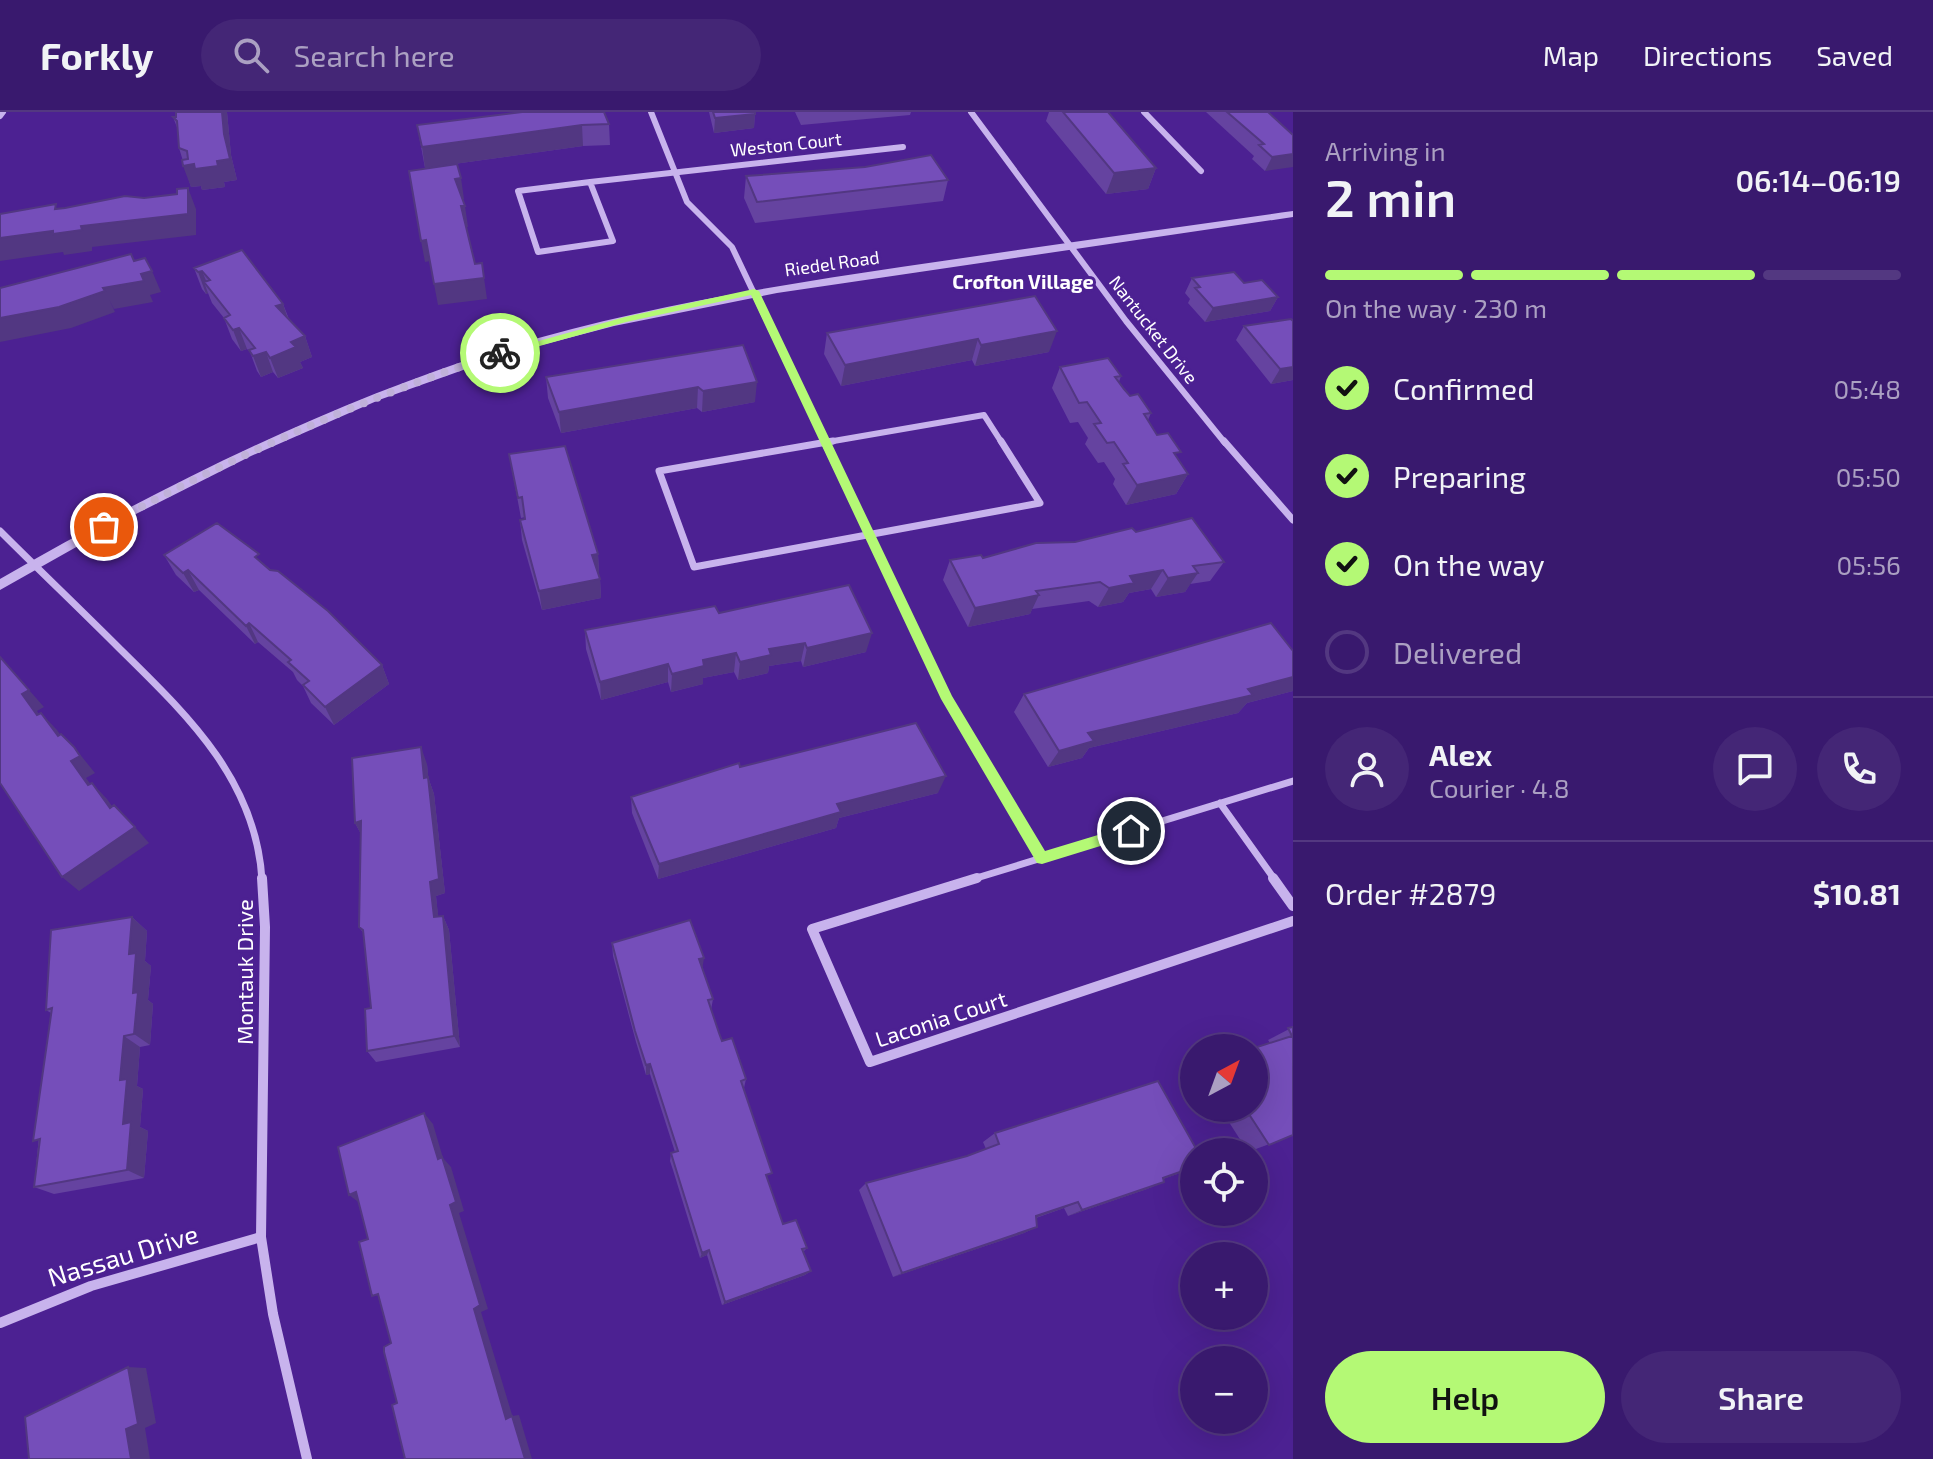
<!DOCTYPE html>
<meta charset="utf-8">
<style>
:root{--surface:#39196e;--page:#442676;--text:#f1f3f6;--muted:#aba0c2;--line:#533881;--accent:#b4f975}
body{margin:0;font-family:"Exo 2",sans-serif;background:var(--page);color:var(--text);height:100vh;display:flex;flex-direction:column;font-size:30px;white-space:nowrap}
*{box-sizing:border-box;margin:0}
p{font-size:26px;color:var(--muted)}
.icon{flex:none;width:44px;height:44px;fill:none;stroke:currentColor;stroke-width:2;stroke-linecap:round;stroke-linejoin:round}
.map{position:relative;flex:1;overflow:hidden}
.panel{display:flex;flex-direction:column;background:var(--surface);width:640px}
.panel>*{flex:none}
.needle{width:52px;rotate:41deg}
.tools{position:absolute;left:1180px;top:922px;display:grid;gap:16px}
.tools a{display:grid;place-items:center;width:88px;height:88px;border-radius:50%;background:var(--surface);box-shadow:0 8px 32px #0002,0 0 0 2px var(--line);font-size:40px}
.pin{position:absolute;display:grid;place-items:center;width:68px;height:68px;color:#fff;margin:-34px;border:4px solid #fff;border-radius:50%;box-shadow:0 2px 8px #0007}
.courier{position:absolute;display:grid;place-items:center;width:80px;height:80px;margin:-40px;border:6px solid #b4f975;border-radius:50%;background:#fff;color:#222;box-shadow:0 2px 10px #0007}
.overview em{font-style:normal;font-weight:600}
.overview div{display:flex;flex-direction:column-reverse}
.overview{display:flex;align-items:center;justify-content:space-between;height:136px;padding:0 32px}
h1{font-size:52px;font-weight:600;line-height:60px}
.bar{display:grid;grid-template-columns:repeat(4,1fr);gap:12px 8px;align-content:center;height:96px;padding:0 32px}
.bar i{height:10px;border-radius:6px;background:var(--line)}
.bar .selected{background:var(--accent)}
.bar p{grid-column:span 4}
.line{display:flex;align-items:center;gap:20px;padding:0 32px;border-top:2px solid var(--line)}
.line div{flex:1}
.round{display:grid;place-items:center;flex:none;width:84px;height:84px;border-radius:42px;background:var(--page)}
ol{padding:0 32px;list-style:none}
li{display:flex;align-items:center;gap:24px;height:88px}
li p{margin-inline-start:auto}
li .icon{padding:8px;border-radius:50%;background:var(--accent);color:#111;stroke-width:4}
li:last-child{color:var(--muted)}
li i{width:44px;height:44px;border:4px solid var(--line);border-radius:50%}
.cta{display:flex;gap:16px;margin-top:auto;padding:16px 32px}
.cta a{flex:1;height:92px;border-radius:48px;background:var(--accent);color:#111;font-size:32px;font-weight:600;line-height:92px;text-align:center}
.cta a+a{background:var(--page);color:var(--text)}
header{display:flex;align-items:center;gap:48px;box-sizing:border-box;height:112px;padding:0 40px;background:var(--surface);border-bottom:2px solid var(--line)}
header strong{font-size:38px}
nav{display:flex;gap:44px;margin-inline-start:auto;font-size:28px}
.search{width:560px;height:72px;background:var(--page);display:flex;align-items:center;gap:20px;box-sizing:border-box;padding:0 28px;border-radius:44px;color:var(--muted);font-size:30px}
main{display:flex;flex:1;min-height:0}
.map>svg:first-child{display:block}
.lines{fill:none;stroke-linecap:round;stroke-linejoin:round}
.minor-far2{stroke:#c8b3ed;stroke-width:6}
.minor-far1{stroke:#c8b3ed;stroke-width:7}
.minor{stroke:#c8b3ed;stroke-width:10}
.tertiary{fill:#c8b3ed;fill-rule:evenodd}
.wall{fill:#6543a0}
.shaded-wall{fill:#523782}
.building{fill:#754eba;stroke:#523782;stroke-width:2}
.route{fill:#b4f975}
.done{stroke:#c0b1d9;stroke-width:8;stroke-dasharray:0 14.4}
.labels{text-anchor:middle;stroke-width:6;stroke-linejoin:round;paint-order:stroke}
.far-street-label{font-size:18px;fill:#fff;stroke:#4c2192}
.far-neighbourhood-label{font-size:20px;font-weight:bold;fill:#fff;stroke:#4c2192}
.street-label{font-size:22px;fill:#fff;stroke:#4c2192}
.near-street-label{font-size:26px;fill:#fff;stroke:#4c2192}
</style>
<header>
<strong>Forkly</strong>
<div class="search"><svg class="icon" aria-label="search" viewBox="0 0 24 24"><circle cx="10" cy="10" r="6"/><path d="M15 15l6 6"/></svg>Search here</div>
<nav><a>Map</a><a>Directions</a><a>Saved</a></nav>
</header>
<main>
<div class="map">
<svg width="1293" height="1347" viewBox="0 0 1293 1347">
<rect width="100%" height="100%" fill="#4c2192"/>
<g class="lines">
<!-- minor-far2 -->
<path class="minor-far2" d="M651 0 687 90 732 135 825 331
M971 0 1126 209 1225 331
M1144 0 1201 59
M0 4 3 0
M590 70 613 129 538 140 518 79Z
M590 70 903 35
M822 331 984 303 1002 331"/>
<!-- minor-far1 -->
<path class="minor-far1" d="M824 329 947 587 1042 746
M833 329 659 359 694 455 1040 391 1001 329
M1224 329 1293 408
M0 419C39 458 79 496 118 535 186 602 256 667 262 768
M1220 691 1275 768
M970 768 1293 669"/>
<!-- minor -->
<path class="minor" d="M262 766 265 815 261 1125 273 1202 307 1347
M977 766 812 817 870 950 1293 809
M1273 766 1293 794
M0 1211 91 1174 261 1125"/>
<!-- tertiary -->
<path class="tertiary" d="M1293 99V105L777 181 614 214 511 241 379 288 251 344 126 407 0 478V467C160 375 324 293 501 237 631 197 767 175 901 155 1032 136 1162 117 1293 99Z"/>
</g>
<!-- wall -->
<path class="wall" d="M227 0 231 43 237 68 224 70 225 75 202 78 201 74 191 75 179 36 178 18 173 5Z
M709 0H755L754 16 714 21Z
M795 0H911L910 3 801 13Z
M1049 0H1108L1156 56 1148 77 1106 82 1046 9Z
M1206 0H1268L1293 23 1265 59 1252 47 1254 44Z
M609 12 610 33 583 34 425 56 417 13Z
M865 55 948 68 943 89 755 111 744 86 746 64Z
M194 156 283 192 289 207 305 224 312 245 300 250 303 256 278 266 273 260 261 265 257 259 250 240 247 237 241 239 232 227 224 206 212 191 208 181 206 182 202 177Z
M1192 166 1244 171 1278 185 1270 199 1205 210 1188 191 1190 187 1185 181Z
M1035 184 1049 240 975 254 972 248 841 274 824 242 827 221Z
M1244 214 1293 268 1271 272 1236 228Z
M743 233 755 290 702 300 697 296 561 321 548 286 546 265Z
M1060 255 1121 264 1119 270 1130 284 1151 301 1148 308 1157 323 1177 346 1188 362 1176 382 1126 393 1113 372 1115 367 1104 350 1098 351 1085 332 1088 326 1078 310 1070 311 1052 276Z
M509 342 598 442 599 461 598 462 600 467 601 486 542 498 522 428 520 408 525 407V405L521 406Z
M1136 420 1224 450 1210 469 1190 472 1185 480 1156 485 1151 477 1129 481 1123 490 1098 495 1089 489 1032 497 1030 502 968 515 943 468 950 448 983 446Z
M164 443 264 452 382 553 389 572 334 613 311 591 303 574 297 568 293 560 258 530 255 532 199 478 194 480 176 463Z
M719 501 866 540 803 555 801 549 769 554 768 561 738 568 734 560 703 566V572L671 580 668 570 601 588 586 537 585 518Z
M1293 539V579L1247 591 1238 601 1089 636 1082 646 1048 655 1014 600 1024 582Z
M427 652 428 665 434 682 445 781 436 784 438 805 443 804 449 818 460 935 376 950 367 939 371 896 364 822 359 815 361 722 355 711Z
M740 655 938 681 839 706 836 716 658 767 632 701 631 685Z
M132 805 147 819 145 849 151 854 148 888 153 892 150 933 140 935 137 974 143 977 140 1015 148 1019 144 1066 54 1082 34 1075 51 901 46 898Z
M612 831 702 858 713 887 711 898 722 929 746 967 744 976 768 1068 783 1112 807 1136 803 1140 811 1159 805 1163 722 1193 707 1143 700 1146 673 1058 670 1049 671 1041 675 1040 650 962 646 963 636 930 613 844Z
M1293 915V1023L1248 1040 1220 996H1254L1270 931 1268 928Z
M995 1021 1194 1040V1056L1163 1067 1164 1070 1147 1077 1068 1104 1064 1096 1036 1106 1037 1115 1024 1121 893 1165 859 1078 866 1071 967 1044 986 1037 983 1030Z"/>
<!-- shaded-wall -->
<path class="shaded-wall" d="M222 0H227L231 43 237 68 224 70 225 75 202 78 201 74 191 75 183 54 217 49 224 22Z
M755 2 754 16 714 21 715 6Z
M582 13 583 34 425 56 422 35Z
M1293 42V55L1265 59 1272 45Z
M1156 56 1148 77 1106 82 1114 61Z
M461 66 464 87 458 88 455 67Z
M188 76 196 97V123L92 135V139L64 143 63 140 0 149V126L81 114 188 102Z
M461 94H465L468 115H464Z
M426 128 430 149 425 150 421 129Z
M152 159 161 180 150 183 153 190 114 197 103 176Z
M202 159 210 178 204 170 208 181 206 182 198 160Z
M484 166 487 187 438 193 434 172Z
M105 179 115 200 71 216 0 230V206Z
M1278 185 1270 199 1205 210 1213 196Z
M283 192 290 213 276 194Z
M239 216 247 237 241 239 233 218Z
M1057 219 1049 240 975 254 981 233Z
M305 224 312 245 300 250 303 256 278 266 270 246 291 230Z
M978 227 972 248 841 274 845 253Z
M266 240 273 260 261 265 253 244Z
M1293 255V268L1271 272 1280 257Z
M757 270 755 290 702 300 703 279Z
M698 275 697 296 561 321 559 300Z
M1188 362 1176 382 1126 393 1137 373Z
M598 442 599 461 594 463 592 443Z
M188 458 199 478 194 480 183 461Z
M1163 458 1151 477 1129 481 1123 490 1098 495 1109 476 1130 464Z
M1198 461 1185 480 1156 485 1168 466Z
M600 467 601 486 542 498 539 479Z
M1039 483 1030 502 968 515 975 496Z
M249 511 258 530 255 532 246 514Z
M872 521 866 540 803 555 807 536Z
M805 531 801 549 769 554 768 561 738 568 740 550 769 537Z
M736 541 734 560 703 566V572L671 580 672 562 703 548Z
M668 552V570L601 588 600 570Z
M382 553 389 572 334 613 325 595Z
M1293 565V579L1247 591 1238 601 1089 636 1082 646 1048 655 1059 639 1088 621Z
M29 578 44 595 37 599 52 621 37 603 22 582Z
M41 601 57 618 73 641 58 624Z
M74 635 95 661 86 666 103 689 88 673 71 649Z
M421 635 427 652 430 682 424 666Z
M946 664 938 681 839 706 836 716 658 767 659 752 837 692Z
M428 665 434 682 445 781 436 784 440 819 434 805 430 770Z
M92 671 107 687 124 711 110 696Z
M361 709 363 726 355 711Z
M135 715 149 731 79 779 62 765Z
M443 804 449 818 460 935 454 924Z
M132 805 147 819 145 849 151 854 148 888 153 892 150 933 134 922 129 842Z
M704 846 702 859 699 847Z
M124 924 140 935 137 974 143 977 140 1015 148 1019 144 1066 127 1058 120 968Z
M650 952V962L646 963V953Z
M424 1001 433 1012 443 1046 451 1055 464 1099 459 1101 488 1197 481 1200 513 1306 506 1307 474 1197 450 1093Z
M1194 1055 1186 1059 1146 1073 1163 1066Z
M1164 1070 1147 1077 1068 1104 1082 1098Z
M356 1080 361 1092 349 1083Z
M1078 1090 1064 1096 1023 1110 1036 1104Z
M1037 1115 1024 1121 893 1165 902 1161Z
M709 1138 707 1143 700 1146 702 1141Z
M811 1159 805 1163 722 1193 725 1190Z
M128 1255 146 1256 156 1311 145 1316 150 1347H131L126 1317Z
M519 1303 532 1347H525L512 1304Z"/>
<!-- building -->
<path class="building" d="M176 0H222L224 22 230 47 217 49 218 54 195 57 194 52 183 54 182 48 188 47 187 39 179 36 177 9 173 5H176Z
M522 0H604L609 12 582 13 422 35 417 13Z
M713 0H755V2L715 6Z
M1063 0H1108L1156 56 1114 61Z
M1227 0H1268L1293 23V42L1272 45 1259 33 1264 32Z
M931 43 948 68 757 90 746 64 865 55Z
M457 52 461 66 455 67 465 94H461L475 152 482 151 484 166 434 172 426 128 421 129 409 59Z
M188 76V102L81 114 82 118 53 122V119L0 126V102L56 92 55 97 65 96 125 84 144 86 177 82V77Z
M242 138 283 192 276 194 305 224 291 230 296 235 270 246 266 240 253 244 249 238 255 236 239 216 233 218 224 206 230 203 204 170 210 168 202 159 198 160 194 156Z
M131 142 134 149 145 146 152 159 141 162 144 169 103 176 105 179 59 195 0 206V176Z
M1234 160 1244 171 1262 168 1278 185 1213 196 1195 176 1200 175 1192 166Z
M1035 184 1057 219 981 233 978 227 845 253 827 221Z
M1291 207 1293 209V255L1280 257 1244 214Z
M743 233 757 270 703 279 698 275 559 300 546 265Z
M1108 246 1121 264 1115 265 1124 277 1130 284 1138 282 1151 301 1144 302 1157 323 1168 321 1181 340 1174 341 1188 362 1137 373 1123 352 1128 351 1114 330 1107 331 1094 312 1101 311 1087 290 1079 291 1060 255Z
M565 334 598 442 592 443 600 467 539 479 520 408 525 407 522 385 518 386 509 342Z
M1192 406 1224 450 1193 454 1198 461 1168 466 1163 458 1130 464 1134 471 1109 476 1100 470 1036 479 1039 483 975 496 950 448 981 443 983 446 1036 431 1075 430 1132 416 1136 420Z
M217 411 259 442 255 445 270 458 278 459 328 499 382 553 325 595 303 573 309 569 288 550 291 548 249 511 246 514 192 462 188 458 183 461 164 443Z
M849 473 872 521 807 536 805 531 769 537 771 543 740 550 736 541 703 548 704 554 672 562 668 552 600 570 585 518 715 494 719 501Z
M1271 511 1293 539V565L1248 577 1253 583 1088 621 1094 629 1059 639 1024 582Z
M0 545 29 578 22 582 37 603 41 601 58 624 61 622 74 635 80 644 71 649 88 673 92 671 110 696 114 693 135 715 62 765 0 671Z
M916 611 946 664 837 692 841 700 659 752 631 685 739 651 740 655Z
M421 635 424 666 428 665 439 767 430 770 434 805 443 804 454 924 367 939 365 897 371 896 363 818 359 815 361 709 355 711 352 646Z
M132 805 129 842 136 841 133 881 138 880 134 922 124 924 120 968 127 967 123 1012 131 1010 127 1058 34 1075 40 1027 33 1029 52 896 46 898 51 818Z
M690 808 704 846 699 847 713 887 708 888 719 921 722 929 732 926 746 967 741 969 772 1061 766 1063 783 1112 796 1108 807 1136 802 1137 811 1159 725 1190 709 1138 702 1141 674 1051 671 1041 678 1039 650 952 646 953 635 919 612 831Z
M1293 915V1023L1269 1033 1245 996H1254V936L1292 924 1288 916Z
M1158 969 1198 1040H1194V1055L1163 1066 1164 1070 1082 1098 1078 1090 1036 1104 1037 1115 902 1161 866 1071 967 1044 999 1032 995 1021Z
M424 1001 438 1047 442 1045 456 1090 450 1093 480 1193 474 1197 506 1307 512 1304 525 1347H405L392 1293 397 1291 384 1240V1235L391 1231 378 1182 372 1184 359 1130 368 1127 356 1080 349 1083 338 1035Z
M128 1255 138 1312 126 1317 131 1347H29L25 1305Z"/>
<!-- route -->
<path class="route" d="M754 177 759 179 952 584 1045 739 1131 713 1137 719 1136 723 1042 752 1037 751 941 587 751 183 626 210 500 245 495 241 625 205Z"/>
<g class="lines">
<!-- done -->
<path class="done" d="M104 415C231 345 362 287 500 241"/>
</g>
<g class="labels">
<!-- far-street labels -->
<g class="far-street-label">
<text transform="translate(786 33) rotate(-6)" y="6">Weston Court</text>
<text transform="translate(832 152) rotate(-8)" y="6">Riedel Road</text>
<text transform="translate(1153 218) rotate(52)" y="6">Nantucket Drive</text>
</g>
<!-- far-neighbourhood labels -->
<g class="far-neighbourhood-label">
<text x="1023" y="177">Crofton Village</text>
</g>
<!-- street labels -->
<g class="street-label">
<text transform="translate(245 860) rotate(-90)" y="8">Montauk Drive</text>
<text transform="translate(941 907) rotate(-18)" y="8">Laconia Court</text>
</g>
<!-- near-street labels -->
<g class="near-street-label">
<text transform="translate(123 1144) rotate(-17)" y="9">Nassau Drive</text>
</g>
</g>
</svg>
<div class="tools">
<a><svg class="needle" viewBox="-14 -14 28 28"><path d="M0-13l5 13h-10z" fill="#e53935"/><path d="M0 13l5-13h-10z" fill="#aba0c2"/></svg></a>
<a><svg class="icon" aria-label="locate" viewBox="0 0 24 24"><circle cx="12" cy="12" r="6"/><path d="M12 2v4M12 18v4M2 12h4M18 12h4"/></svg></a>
<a>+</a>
<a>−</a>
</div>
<div class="pin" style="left:104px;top:415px;background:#ea580c"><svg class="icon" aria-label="bag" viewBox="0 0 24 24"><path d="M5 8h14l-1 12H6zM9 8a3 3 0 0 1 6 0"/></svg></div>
<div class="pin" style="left:1131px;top:719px;background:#1f2937"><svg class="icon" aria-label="home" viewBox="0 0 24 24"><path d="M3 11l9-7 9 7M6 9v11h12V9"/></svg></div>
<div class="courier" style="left:500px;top:241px"><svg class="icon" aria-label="bike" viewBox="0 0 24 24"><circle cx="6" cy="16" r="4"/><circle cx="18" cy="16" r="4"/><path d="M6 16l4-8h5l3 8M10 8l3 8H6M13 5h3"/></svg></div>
</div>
<section class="panel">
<div class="overview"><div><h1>2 min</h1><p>Arriving in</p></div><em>06:14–06:19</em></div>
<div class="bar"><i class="selected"></i><i class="selected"></i><i class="selected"></i><i></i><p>On the way · 230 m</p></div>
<ol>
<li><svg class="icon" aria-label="check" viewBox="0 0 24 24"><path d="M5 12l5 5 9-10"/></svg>Confirmed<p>05:48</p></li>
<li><svg class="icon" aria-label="check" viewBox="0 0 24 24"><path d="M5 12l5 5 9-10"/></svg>Preparing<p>05:50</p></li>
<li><svg class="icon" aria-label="check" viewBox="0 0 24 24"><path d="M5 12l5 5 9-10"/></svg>On the way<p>05:56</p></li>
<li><i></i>Delivered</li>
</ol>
<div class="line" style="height:144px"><a class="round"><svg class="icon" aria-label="person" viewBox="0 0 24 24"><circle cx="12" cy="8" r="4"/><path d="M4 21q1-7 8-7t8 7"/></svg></a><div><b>Alex</b><p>Courier · 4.8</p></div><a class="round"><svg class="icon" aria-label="chat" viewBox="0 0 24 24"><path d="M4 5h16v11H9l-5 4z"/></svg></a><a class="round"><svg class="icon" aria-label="phone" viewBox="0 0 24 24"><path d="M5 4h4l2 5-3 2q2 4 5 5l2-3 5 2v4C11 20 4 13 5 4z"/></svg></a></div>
<div class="line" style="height:104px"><div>Order #2879</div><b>$10.81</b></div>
<div class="cta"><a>Help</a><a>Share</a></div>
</section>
</main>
